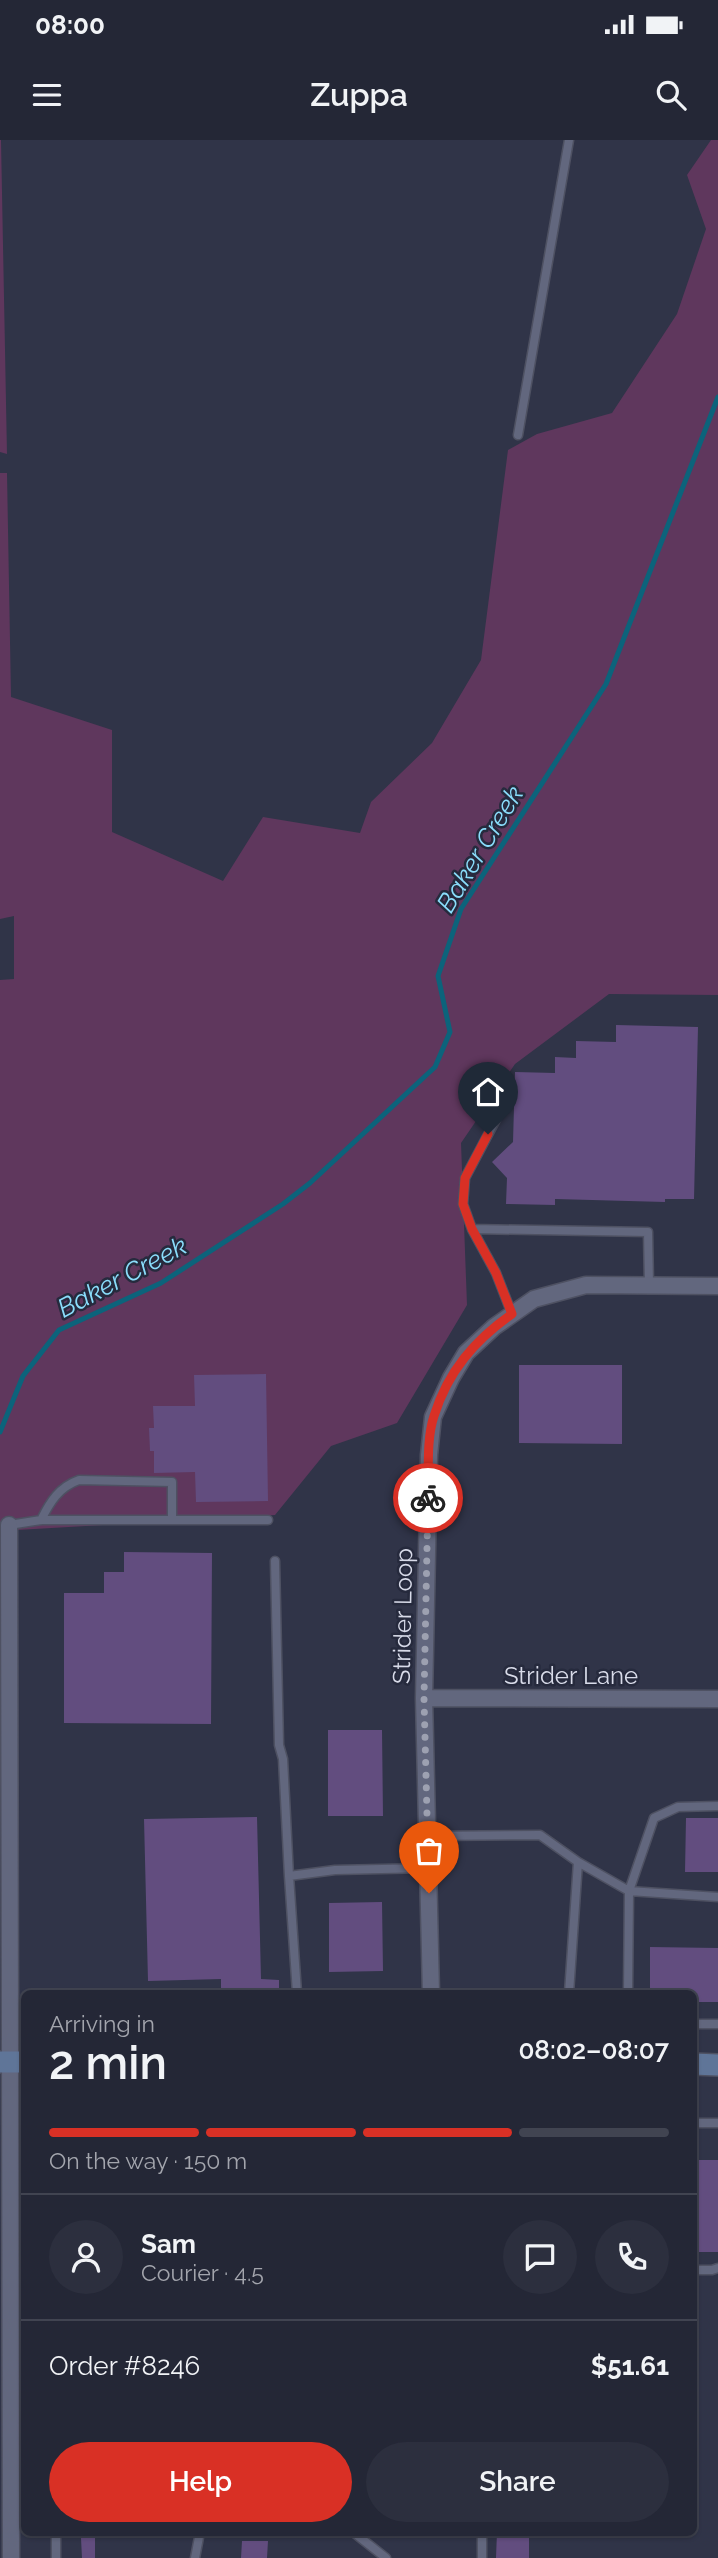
<!DOCTYPE html>
<meta charset="utf-8">
<style>
:root{--surface:#242736;--page:#2c2f3e;--text:#f1f3f6;--muted:#a3a5ad;--line:#414451;--accent:#d93025}
body{margin:0;font-family:Raleway,sans-serif;background:var(--page);color:var(--text);height:100vh;display:flex;flex-direction:column;font-size:26px;white-space:nowrap}
*{box-sizing:border-box;margin:0}
p{font-size:23px;color:var(--muted)}
.icon{flex:none;width:38px;height:38px;fill:none;stroke:currentColor;stroke-width:2;stroke-linecap:round;stroke-linejoin:round}
.map{position:relative;flex:1;overflow:hidden}
.sheet{position:absolute;left:21px;top:1850px;width:676px;height:546px;display:flex;flex-direction:column;background:var(--surface);border-radius:10px;box-shadow:0 2px 5px #0004,0 0 0 2px var(--line)}
.sheet>*{flex:none}
.pin{position:absolute;display:grid;place-items:center;width:60px;height:60px;color:#fff;margin:-72px -30px;border-radius:50% 50% 50% 0;rotate:-45deg;box-shadow:0 0 7px #0007}
.pin .icon{rotate:45deg}
.courier{position:absolute;display:grid;place-items:center;width:70px;height:70px;margin:-35px;border:5px solid #d93025;border-radius:50%;background:#fff;color:#222;box-shadow:0 2px 9px #0007}
.headline em{font-style:normal;font-weight:600}
.headline div{display:flex;flex-direction:column-reverse}
.headline{display:flex;align-items:center;justify-content:space-between;height:119px;padding:0 28px}
h1{font-size:46px;font-weight:600;line-height:52px}
.bar{display:grid;grid-template-columns:repeat(4,1fr);gap:10px 7px;align-content:center;height:84px;padding:0 28px}
.bar i{height:9px;border-radius:5px;background:var(--line)}
.bar .current{background:var(--accent)}
.bar p{grid-column:span 4}
.line{display:flex;align-items:center;gap:18px;padding:0 28px;border-top:2px solid var(--line)}
.line div{flex:1}
.round{display:grid;place-items:center;flex:none;width:74px;height:74px;border-radius:37px;background:var(--page)}
.primary-button{display:flex;gap:14px;margin-top:auto;padding:14px 28px}
.primary-button a{flex:1;height:80px;border-radius:42px;background:var(--accent);color:#fff;font-size:28px;font-weight:600;line-height:80px;text-align:center}
.primary-button a+a{background:var(--page);color:var(--text)}
.status{display:flex;justify-content:space-between;align-items:center;height:49px;padding:0 35px;background:var(--surface);direction:ltr}
.status svg{height:19px;fill:currentColor}
header{display:flex;justify-content:space-between;align-items:center;height:91px;padding:0 28px;background:var(--surface);font-size:32px;font-weight:600}
.map>svg:first-child{display:block}
.green{fill:#5f375d}
.lines{fill:none;stroke-linecap:round;stroke-linejoin:round}
.stream{stroke:#0c637b;stroke-width:5}
.building{fill:#624d7f}
.lane-casing{stroke:#4e5162;stroke-width:11}
.street-casing{stroke:#4e5162;stroke-width:19}
.secondary-casing{stroke:#4e5162;stroke-width:24}
.lane{stroke:#62677e;stroke-width:8}
.street{stroke:#62677e;stroke-width:16}
.secondary{stroke:#5f7598;stroke-width:21}
.done{stroke:#9da1b1;stroke-width:7;stroke-dasharray:0 12.6}
.route{stroke:#d93025;stroke-width:9}
.labels{text-anchor:middle;stroke-width:5;stroke-linejoin:round;paint-order:stroke}
.street-label{font-size:24px;fill:#d8dbe9;stroke:#262a3d}
.water-label{font-size:26px;font-style:italic;fill:#8addfb;stroke:#262a3d}
</style>
<div class="status"><b>08:00</b><svg viewBox="0 0 49 12"><path d="M0 12V9h3v3zM5 12V6h3v6zM10 12V3h3v9zM15 12V0h3v12zM26 1h20v11H26zM47 4h2v5h-2z"/></svg></div>
<header><svg class="icon" aria-label="menu" viewBox="0 0 24 24"><path d="M4 6h16M4 12h16M4 18h16"/></svg>Zuppa<svg class="icon" aria-label="search" viewBox="0 0 24 24"><circle cx="10" cy="10" r="6"/><path d="M15 15l6 6"/></svg></header>
<div class="map">
<svg width="718" height="2418" viewBox="0 0 718 2418">
<rect width="100%" height="100%" fill="#303448"/>
<!-- green -->
<path class="green" d="M0 0H1L7 314 0 312Z
M711 0H718V855L609 854 515 924 461 1003 467 1165 397 1283 331 1306 275 1375 0 1391V840L14 839V776L0 779V333H7L11 557 112 590V692L223 741 263 677 360 693 371 662 432 603 481 520 508 310 537 294 612 273 677 174 706 89 687 35Z"/>
<g class="lines">
<!-- stream -->
<path class="stream" d="M0 1292 23 1236 59 1190 161 1143 283 1064 310 1043 435 927 450 892 438 836 461 769 606 544 718 257"/>
</g>
<!-- building -->
<path class="building" d="M616 885 698 887 694 1059H665V1062L555 1059V1065L506 1064 507 1038 492 1022 513 1002 515 932 555 933V917L576 918V901L616 902Z
M519 1225H622V1304L519 1303Z
M266 1234 268 1361 196 1362 195 1332 154 1333V1311H150L149 1288H154L153 1266H195L194 1235Z
M124 1412 212 1413 211 1584 64 1583V1453H104V1432H124Z
M328 1590H382L383 1676H328Z
M257 1677 261 1839 279 1840V1853H221V1839L148 1841 144 1679Z
M686 1678H718V1732H685Z
M382 1762 383 1831 329 1832V1763Z
M650 1807 718 1808V1862H693V1853H650Z
M693 2020H718V2112H693Z
M497 2392H529V2418H496Z
M81 2398H95V2418H82Z
M242 2401H268L267 2418H241Z"/>
<g class="lines">
<defs>
<path id="lane" d="M518 295 569 0
M500 972 465 1038 463 1064 472 1089 496 1133 512 1174
M472 1089 648 1092 649 1145
M41 1380C50 1362 59 1347 79 1340L172 1342V1380
M9 1385 41 1380H268
M275 1421 279 1605 283 1619 289 1736
M427 1696 540 1695 578 1722
M297 1853 289 1736 335 1730 428 1728
M569 1853 578 1722 629 1751 654 1678 678 1667 718 1666
M628 1853 629 1751 718 1757
M693 1884H718
M693 1983H718
M693 2130H712L718 2128
M56 2392V2418
M353 2392 386 2418
M482 2392V2418
M195 2418 200 2392"/>
<path id="street" d="M9 1385 11 2418
M424 1558 718 1559
M431 1853 424 1558 429 1315 433 1277 451 1238 466 1213 494 1187 534 1159 586 1145 718 1146"/>
<path id="secondary" d="M0 1922H24
M693 1924 718 1925"/>
</defs>
<!-- lane casing -->
<use href="#lane" class="lane-casing"/>
<!-- street casing -->
<use href="#street" class="street-casing"/>
<!-- secondary casing -->
<use href="#secondary" class="secondary-casing"/>
<!-- lane -->
<use href="#lane" class="lane"/>
<!-- street -->
<use href="#street" class="street"/>
<!-- secondary -->
<use href="#secondary" class="secondary"/>
</g>
<g class="lines">
<!-- done -->
<path class="done" d="M428 1358 424 1558 429 1753"/>
<!-- route -->
<path class="route" d="M428 1358C429 1332 426 1300 434 1276 448 1231 475 1200 512 1174L496 1133 472 1089 463 1064 465 1038 488 994"/>
</g>
<g class="labels">
<!-- street labels -->
<g class="street-label">
<text transform="translate(403 1476) rotate(-89)" y="8">Strider Loop</text>
<text x="571" y="1544">Strider Lane</text>
</g>
<!-- water labels -->
<g class="water-label">
<text transform="translate(480 709) rotate(-59)" y="9">Baker Creek</text>
<text transform="translate(122 1137) rotate(-28)" y="9">Baker Creek</text>
</g>
</g>
</svg>
<div class="pin" style="left:429px;top:1753px;background:#ea580c"><svg class="icon" aria-label="bag" viewBox="0 0 24 24"><path d="M5 8h14l-1 12H6zM9 8a3 3 0 0 1 6 0"/></svg></div>
<div class="pin" style="left:488px;top:994px;background:#1f2937"><svg class="icon" aria-label="home" viewBox="0 0 24 24"><path d="M3 11l9-7 9 7M6 9v11h12V9"/></svg></div>
<div class="courier" style="left:428px;top:1358px"><svg class="icon" aria-label="bike" viewBox="0 0 24 24"><circle cx="6" cy="16" r="4"/><circle cx="18" cy="16" r="4"/><path d="M6 16l4-8h5l3 8M10 8l3 8H6M13 5h3"/></svg></div>
<section class="sheet">
<div class="headline"><div><h1>2 min</h1><p>Arriving in</p></div><em>08:02–08:07</em></div>
<div class="bar"><i class="current"></i><i class="current"></i><i class="current"></i><i></i><p>On the way · 150 m</p></div>
<div class="line" style="height:126px"><a class="round"><svg class="icon" aria-label="person" viewBox="0 0 24 24"><circle cx="12" cy="8" r="4"/><path d="M4 21q1-7 8-7t8 7"/></svg></a><div><b>Sam</b><p>Courier · 4.5</p></div><a class="round"><svg class="icon" aria-label="chat" viewBox="0 0 24 24"><path d="M4 5h16v11H9l-5 4z"/></svg></a><a class="round"><svg class="icon" aria-label="phone" viewBox="0 0 24 24"><path d="M5 4h4l2 5-3 2q2 4 5 5l2-3 5 2v4C11 20 4 13 5 4z"/></svg></a></div>
<div class="line" style="height:91px"><div>Order #8246</div><b>$51.61</b></div>
<div class="primary-button"><a>Help</a><a>Share</a></div>
</section>
</div>
